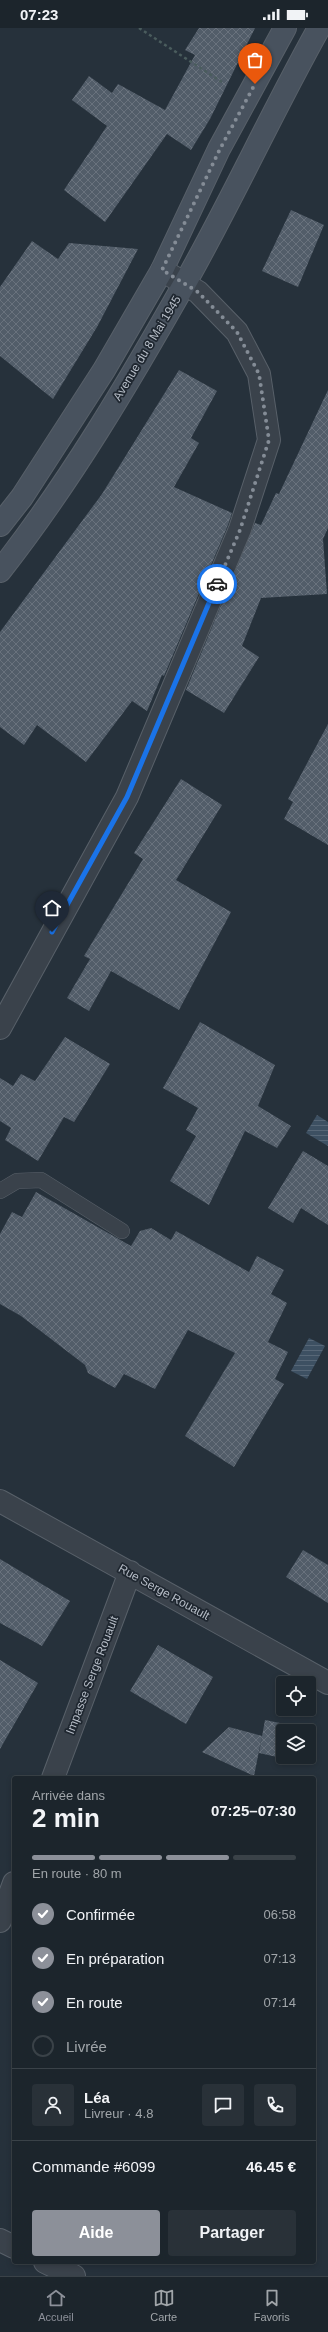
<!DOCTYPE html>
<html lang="fr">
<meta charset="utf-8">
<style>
:root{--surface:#1c252c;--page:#293138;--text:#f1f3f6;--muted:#a0a5a9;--line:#3a4248;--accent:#8c9099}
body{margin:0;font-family:Helvetica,sans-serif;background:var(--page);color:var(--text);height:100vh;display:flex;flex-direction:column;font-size:15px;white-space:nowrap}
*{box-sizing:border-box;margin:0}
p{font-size:13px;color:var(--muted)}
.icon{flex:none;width:22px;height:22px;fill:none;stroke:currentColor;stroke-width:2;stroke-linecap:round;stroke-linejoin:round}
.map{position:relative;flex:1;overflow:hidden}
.details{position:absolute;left:12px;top:1748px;width:304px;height:488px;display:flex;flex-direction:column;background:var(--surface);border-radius:4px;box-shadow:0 2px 6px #0003,0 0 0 1px var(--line)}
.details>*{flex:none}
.buttons{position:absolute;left:276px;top:1648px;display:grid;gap:8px}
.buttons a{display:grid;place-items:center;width:40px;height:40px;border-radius:4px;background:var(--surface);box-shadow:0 2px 6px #0003,0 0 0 1px var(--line);font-size:20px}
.pin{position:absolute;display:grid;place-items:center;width:34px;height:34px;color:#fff;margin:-41px -17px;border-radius:50% 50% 50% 0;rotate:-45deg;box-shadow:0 0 4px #0007}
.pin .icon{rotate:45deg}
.courier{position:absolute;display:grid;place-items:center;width:40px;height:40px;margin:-20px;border:3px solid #1a73e8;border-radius:50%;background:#fff;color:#222;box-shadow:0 1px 5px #0007}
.head em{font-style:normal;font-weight:700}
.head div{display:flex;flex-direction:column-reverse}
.head{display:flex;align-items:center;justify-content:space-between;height:68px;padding:0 20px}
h1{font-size:26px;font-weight:700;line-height:30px}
.bar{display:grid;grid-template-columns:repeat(4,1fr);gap:6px 4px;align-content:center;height:48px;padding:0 20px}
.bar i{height:5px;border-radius:3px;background:var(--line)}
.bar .active{background:var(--accent)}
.bar p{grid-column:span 4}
.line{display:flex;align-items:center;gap:10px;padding:0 20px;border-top:1px solid var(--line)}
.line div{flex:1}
.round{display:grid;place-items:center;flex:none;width:42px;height:42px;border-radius:4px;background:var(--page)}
ol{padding:0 20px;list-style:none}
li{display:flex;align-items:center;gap:12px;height:44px}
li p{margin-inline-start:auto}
li .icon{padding:4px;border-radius:50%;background:var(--accent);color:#fff;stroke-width:4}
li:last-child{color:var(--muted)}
li i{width:22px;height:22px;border:2px solid var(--line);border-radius:50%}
.cta{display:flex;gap:8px;margin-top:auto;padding:8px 20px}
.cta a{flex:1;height:46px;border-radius:4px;background:var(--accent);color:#fff;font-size:16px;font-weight:700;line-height:46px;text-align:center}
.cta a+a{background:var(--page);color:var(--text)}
.status{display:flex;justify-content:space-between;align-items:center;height:28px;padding:0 20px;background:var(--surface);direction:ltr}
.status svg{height:11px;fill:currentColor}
.menu{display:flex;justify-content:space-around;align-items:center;height:56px;border-top:1px solid var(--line);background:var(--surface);font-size:11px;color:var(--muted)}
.menu a{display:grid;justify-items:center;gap:2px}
.menu .active{color:var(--accent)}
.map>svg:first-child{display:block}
.water{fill:url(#water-rules)}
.building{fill:url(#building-cross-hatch)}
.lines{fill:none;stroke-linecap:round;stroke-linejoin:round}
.service-casing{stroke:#586069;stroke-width:16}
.minor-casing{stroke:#586069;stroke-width:24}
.secondary-casing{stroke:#586069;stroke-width:24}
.path{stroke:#4a5c5d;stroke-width:2.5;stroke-dasharray:3 3;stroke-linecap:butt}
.service{stroke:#3a424b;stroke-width:15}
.minor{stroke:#3a424b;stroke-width:22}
.secondary{stroke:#48525e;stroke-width:22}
.done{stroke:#848c96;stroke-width:4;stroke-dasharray:0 7.2}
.route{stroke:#1a73e8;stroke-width:5}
.labels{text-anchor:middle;stroke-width:3.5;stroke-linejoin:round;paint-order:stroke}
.street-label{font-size:12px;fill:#b6bdc7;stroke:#1f2730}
</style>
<div class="status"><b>07:23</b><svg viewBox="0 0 49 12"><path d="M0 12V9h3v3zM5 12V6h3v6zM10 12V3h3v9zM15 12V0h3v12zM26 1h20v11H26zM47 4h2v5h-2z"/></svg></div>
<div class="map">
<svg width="328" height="2248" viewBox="0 0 328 2248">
<defs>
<pattern id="water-rules" width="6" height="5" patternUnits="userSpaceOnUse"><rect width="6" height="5" fill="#3d5062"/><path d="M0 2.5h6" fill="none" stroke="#576777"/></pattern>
<pattern id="building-cross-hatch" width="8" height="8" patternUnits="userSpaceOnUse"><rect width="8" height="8" fill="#525d69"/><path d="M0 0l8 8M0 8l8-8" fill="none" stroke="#69727d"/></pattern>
</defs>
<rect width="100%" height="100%" fill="#26313b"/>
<!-- water -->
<path class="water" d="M317 1087 328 1094V1118L306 1105Z
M309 1310 325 1318 307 1351 291 1343Z"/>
<!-- building -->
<path class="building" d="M199 0H255L210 91 191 122 167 106 105 194 64 162 107 98 72 72 89 48 112 65 118 56 165 82 195 27 185 22Z
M291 182 324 197 298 259 262 243Z
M32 213 58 231 69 215 138 221 97 299 53 371 0 328V259Z
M179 342 217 363 191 410 199 415 174 459 232 485 228 497 164 648 162 647 147 683 132 673 86 734 37 697 24 717 0 699V604L102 466Z
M328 362V500L323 511 327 566 261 570 242 618 259 629 224 685 186 662 255 495 261 497 276 465 279 466Z
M328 696V817L284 791 293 774 288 771Z
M181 751 222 777 176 852 231 884 179 982 111 943 89 983 67 970 90 931 84 928 143 831 134 825Z
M200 994 275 1037 258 1078 291 1098 277 1120 245 1103 209 1177 170 1153 196 1108 186 1102 198 1080 163 1060Z
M65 1009 110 1036 74 1094 64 1089 38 1133 5 1112 11 1100 0 1093V1050L13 1058 21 1046 35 1053Z
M303 1123 328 1138V1197L301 1180 293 1195 268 1180Z
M36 1164 131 1218 140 1203 151 1200 171 1212 176 1203 249 1244 257 1228 284 1242 271 1266 287 1275 268 1314 288 1324 275 1351 284 1356 234 1439 185 1408 235 1325 188 1302 155 1361 124 1346 115 1360 88 1345 85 1337 21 1288 0 1276V1206L12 1184 22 1189Z
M303 1522 328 1537V1575L286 1549Z
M0 1531 70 1573 42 1618 0 1595Z
M158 1617 213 1649 186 1696 130 1663Z
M0 1632 38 1655 0 1721Z
M265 1692 305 1700V1703H283V1729H301L300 1734 259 1725Z
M229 1699 262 1708 254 1748 202 1724Z"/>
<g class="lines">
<defs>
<path id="service" d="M0 1163 17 1153 41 1152 122 1203"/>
<path id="minor" d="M0 1000 127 769 240 501 269 412 259 346 237 304 198 264 162 242
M0 1473 328 1655
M53 1750 130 1544
M0 1893 14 1855
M0 2212 14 2219
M45 2234 74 2248"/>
<path id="secondary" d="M0 497 22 469 104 342 162 242 219 121 285 0
M0 543C70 454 129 354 185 255 232 172 272 84 319 0"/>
</defs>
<!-- service casing -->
<use href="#service" class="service-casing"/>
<!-- minor casing -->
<use href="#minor" class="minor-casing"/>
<!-- secondary casing -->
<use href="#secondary" class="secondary-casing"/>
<!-- path -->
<path class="path" d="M139 0 222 54"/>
<!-- service -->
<use href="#service" class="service"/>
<!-- minor -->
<use href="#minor" class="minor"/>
<!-- secondary -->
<use href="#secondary" class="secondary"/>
</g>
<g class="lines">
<!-- done -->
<path class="done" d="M217 556 240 502 269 412 259 346 237 304 198 264 162 242 220 121 255 56"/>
<!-- route -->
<path class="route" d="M52 904 127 769 217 556"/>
</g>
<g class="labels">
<!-- street labels -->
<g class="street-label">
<text transform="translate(147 320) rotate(-59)" y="4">Avenue du 8 Mai 1945</text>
<text transform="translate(164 1564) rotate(29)" y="4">Rue Serge Rouault</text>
<text transform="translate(92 1647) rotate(-69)" y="4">Impasse Serge Rouault</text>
</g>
</g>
</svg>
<div class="buttons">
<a><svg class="icon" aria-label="locate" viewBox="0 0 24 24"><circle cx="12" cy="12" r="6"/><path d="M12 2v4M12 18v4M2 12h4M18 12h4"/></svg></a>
<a><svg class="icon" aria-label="layers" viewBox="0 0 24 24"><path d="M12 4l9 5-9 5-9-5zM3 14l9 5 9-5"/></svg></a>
</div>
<div class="pin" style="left:255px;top:56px;background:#ea580c"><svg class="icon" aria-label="bag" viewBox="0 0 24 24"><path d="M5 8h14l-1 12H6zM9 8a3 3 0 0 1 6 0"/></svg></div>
<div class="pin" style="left:52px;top:904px;background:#1f2937"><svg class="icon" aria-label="home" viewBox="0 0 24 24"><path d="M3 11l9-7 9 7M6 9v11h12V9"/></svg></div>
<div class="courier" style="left:217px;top:556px"><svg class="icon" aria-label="car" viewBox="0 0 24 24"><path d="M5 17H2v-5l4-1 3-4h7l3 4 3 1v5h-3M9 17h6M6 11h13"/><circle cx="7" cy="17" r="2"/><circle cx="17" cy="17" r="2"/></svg></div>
<section class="details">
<div class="head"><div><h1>2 min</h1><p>Arrivée dans</p></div><em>07:25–07:30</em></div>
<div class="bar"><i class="active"></i><i class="active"></i><i class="active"></i><i></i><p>En route · 80 m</p></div>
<ol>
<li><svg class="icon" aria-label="check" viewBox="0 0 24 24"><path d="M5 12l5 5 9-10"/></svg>Confirmée<p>06:58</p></li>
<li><svg class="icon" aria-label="check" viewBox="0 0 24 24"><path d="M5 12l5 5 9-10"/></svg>En préparation<p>07:13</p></li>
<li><svg class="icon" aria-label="check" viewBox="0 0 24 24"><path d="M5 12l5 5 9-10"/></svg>En route<p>07:14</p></li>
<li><i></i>Livrée</li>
</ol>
<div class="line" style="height:72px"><a class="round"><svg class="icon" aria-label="person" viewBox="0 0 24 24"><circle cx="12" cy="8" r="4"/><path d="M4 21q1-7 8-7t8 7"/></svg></a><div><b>Léa</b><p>Livreur · 4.8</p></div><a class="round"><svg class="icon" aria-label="chat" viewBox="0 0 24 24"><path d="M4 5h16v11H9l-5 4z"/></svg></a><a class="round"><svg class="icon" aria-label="phone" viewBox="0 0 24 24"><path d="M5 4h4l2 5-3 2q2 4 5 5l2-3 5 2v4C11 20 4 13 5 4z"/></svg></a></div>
<div class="line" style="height:52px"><div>Commande #6099</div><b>46.45 €</b></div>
<div class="cta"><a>Aide</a><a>Partager</a></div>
</section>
</div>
<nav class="menu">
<a class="active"><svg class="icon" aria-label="home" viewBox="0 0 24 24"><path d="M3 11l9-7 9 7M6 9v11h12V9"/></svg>Accueil</a>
<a><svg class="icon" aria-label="map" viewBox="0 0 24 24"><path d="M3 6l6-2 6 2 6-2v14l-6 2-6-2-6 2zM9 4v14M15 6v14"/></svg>Carte</a>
<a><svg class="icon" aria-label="saved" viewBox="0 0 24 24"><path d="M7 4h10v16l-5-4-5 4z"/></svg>Favoris</a>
</nav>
